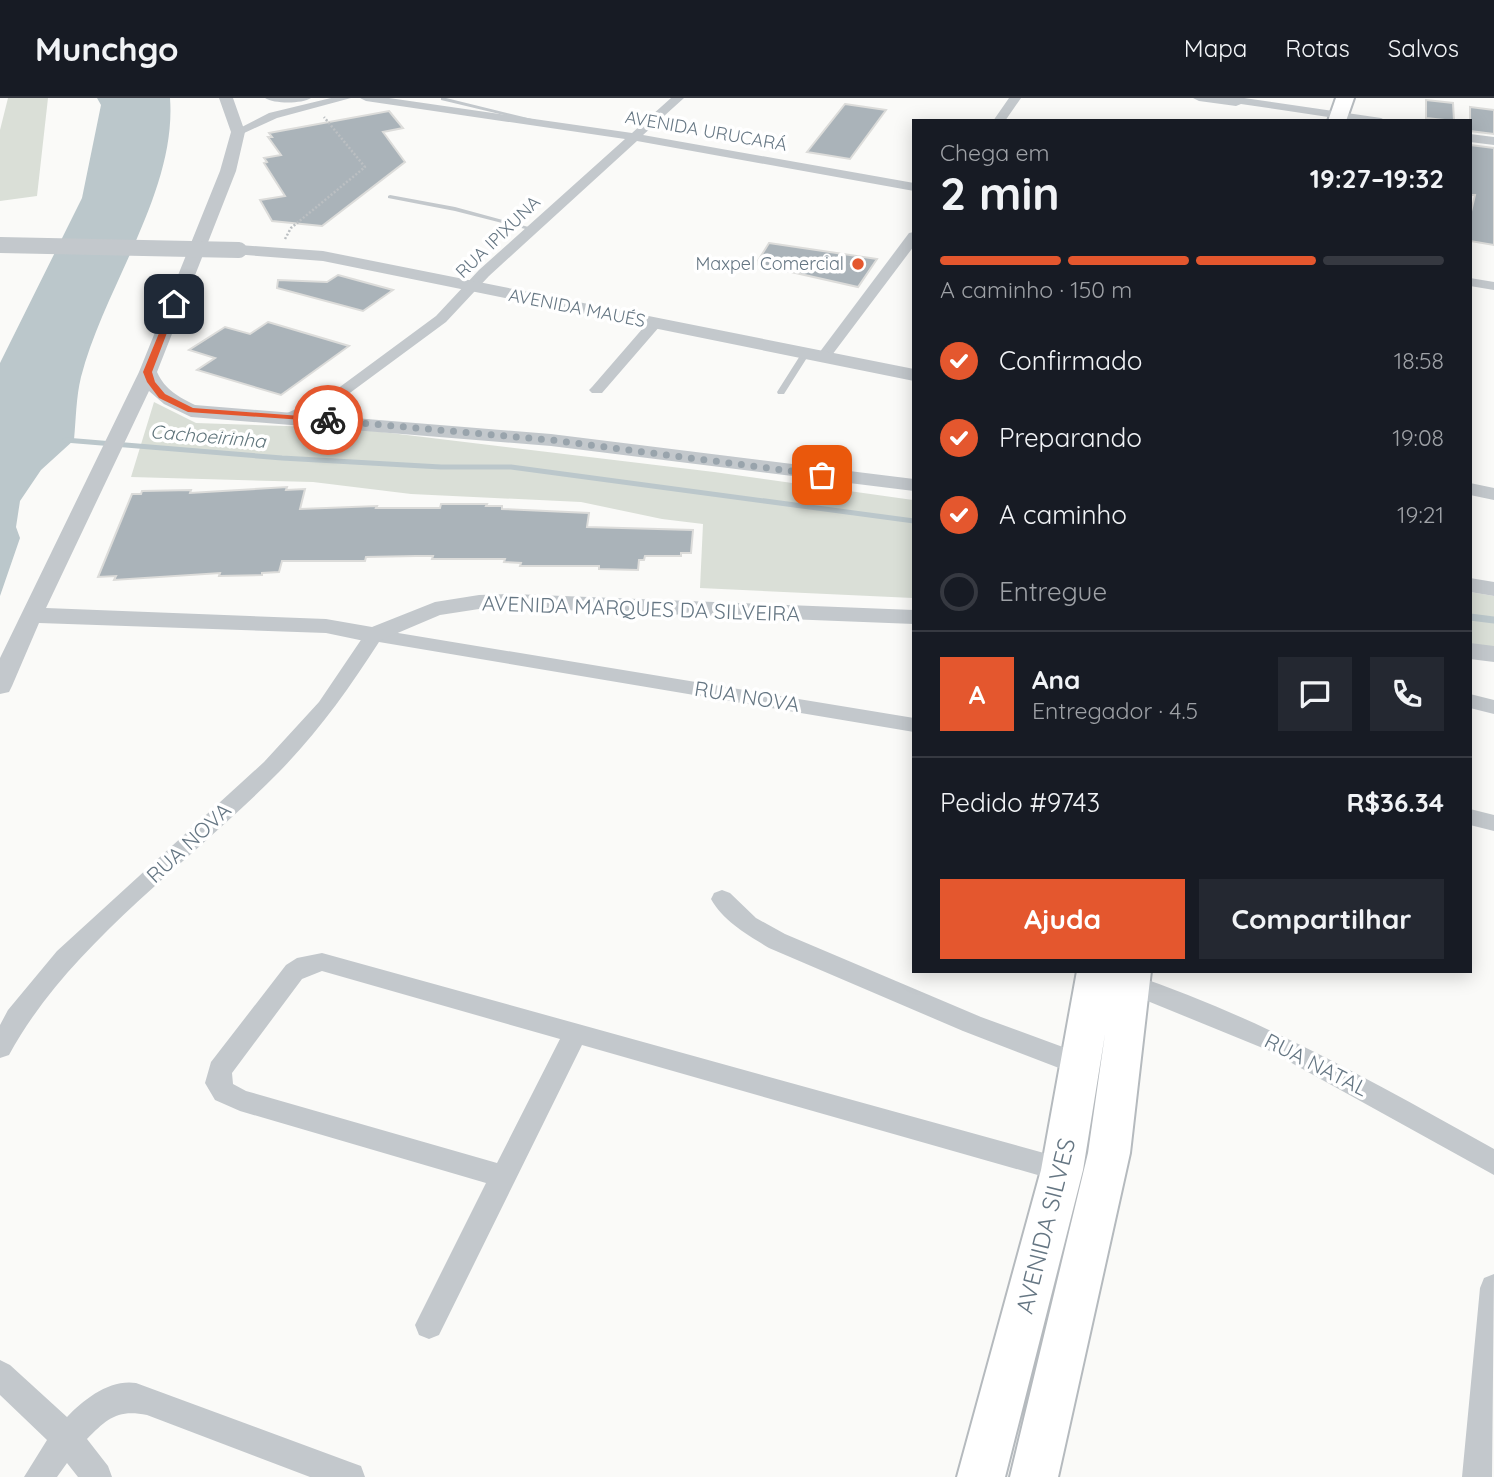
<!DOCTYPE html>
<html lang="pt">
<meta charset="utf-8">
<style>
:root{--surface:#171b24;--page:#242831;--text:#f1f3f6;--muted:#9ea1a6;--line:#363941;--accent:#e4572e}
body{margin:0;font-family:Quicksand,sans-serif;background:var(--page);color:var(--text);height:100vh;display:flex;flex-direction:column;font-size:26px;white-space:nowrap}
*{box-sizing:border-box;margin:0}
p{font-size:23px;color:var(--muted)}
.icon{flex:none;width:38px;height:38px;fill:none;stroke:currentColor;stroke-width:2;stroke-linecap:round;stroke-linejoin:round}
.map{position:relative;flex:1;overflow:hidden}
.drawer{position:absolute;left:912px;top:21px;width:560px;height:854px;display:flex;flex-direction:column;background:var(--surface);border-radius:0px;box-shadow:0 4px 18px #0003}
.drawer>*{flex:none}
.pin{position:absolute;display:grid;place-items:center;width:60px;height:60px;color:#fff;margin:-30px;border-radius:14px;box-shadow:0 4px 10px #0006}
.courier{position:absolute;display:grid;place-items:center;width:70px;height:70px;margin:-35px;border:5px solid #e4572e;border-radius:50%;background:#fff;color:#222;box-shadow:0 2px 9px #0007}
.headline em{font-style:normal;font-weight:700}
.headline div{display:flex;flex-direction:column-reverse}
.headline{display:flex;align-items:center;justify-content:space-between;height:119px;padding:0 28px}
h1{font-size:46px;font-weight:700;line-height:52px}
.bar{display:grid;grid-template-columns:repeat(4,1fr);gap:10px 7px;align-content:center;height:84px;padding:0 28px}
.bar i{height:9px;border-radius:5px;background:var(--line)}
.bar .on{background:var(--accent)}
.bar p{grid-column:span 4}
.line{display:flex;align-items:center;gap:18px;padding:0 28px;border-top:2px solid var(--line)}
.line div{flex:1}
.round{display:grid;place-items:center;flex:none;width:74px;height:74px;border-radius:0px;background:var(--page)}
ol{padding:0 28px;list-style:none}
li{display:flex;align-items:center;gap:21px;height:77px}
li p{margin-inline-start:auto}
li .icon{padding:7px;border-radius:50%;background:var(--accent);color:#fff;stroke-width:4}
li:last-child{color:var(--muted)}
li i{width:38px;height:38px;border:4px solid var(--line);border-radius:50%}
.cta{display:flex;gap:14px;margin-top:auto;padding:14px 28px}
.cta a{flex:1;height:80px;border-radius:0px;background:var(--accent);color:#fff;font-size:28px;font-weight:700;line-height:80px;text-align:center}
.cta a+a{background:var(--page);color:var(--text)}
header{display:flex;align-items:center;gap:42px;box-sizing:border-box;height:98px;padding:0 35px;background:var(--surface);border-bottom:2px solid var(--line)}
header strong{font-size:33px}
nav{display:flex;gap:38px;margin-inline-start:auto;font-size:24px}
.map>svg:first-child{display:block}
.green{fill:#dadfd7}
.water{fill:#bbc7cb}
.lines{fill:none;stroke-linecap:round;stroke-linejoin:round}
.stream-far1{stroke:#bbc7cb;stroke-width:5}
.stream{stroke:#bbc7cb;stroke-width:7}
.building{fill:#aab3b9;stroke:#dcdcda;stroke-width:2}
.primary-casing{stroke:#b5babe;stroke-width:4}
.path{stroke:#bbbfc2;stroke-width:2.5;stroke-dasharray:2 2;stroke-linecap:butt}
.service{fill:#c3c8cc;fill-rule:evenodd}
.minor{fill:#c3c8cc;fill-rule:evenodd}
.tertiary{fill:#c3c8cc;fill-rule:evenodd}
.primary{fill:#fff;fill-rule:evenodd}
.tertiary-bridge{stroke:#c3c8cc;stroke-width:16}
.route{fill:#e4572e}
.done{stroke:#99a4ac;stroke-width:7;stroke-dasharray:0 12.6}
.poi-dot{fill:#e4572e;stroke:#fff;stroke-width:2.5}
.labels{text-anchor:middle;stroke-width:7;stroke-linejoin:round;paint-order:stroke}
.far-street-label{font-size:18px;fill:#657683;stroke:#fff}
.far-poi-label{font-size:18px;fill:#657683;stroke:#fff;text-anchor:end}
.far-water-label{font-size:19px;font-style:italic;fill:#60757c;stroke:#fff}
.street-label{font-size:21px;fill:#657683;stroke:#fff}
.near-street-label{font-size:24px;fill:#657683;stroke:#fff}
</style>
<header>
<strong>Munchgo</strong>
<nav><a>Mapa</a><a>Rotas</a><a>Salvos</a></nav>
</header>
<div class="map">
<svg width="1494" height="1379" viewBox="0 0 1494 1379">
<rect width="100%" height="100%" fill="#fafaf8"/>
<!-- green -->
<path class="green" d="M8 0H48L37 98 0 103V32Z
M154 304 196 325 349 330 714 374 913 402V500L700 490 703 426 662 421 581 404 411 396 313 384 131 379Z
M1470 494 1494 498V549L1470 546Z"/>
<!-- water -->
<path class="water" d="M97 0H170C177 94 104 189 81 279 76 299 76 322 74 342L41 372 20 403 16 429 20 440 0 498V265L82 100 101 7Z"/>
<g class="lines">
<!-- stream-far1 -->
<path class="stream-far1" d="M65 342 282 360 441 369H511L914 423"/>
<!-- stream -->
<path class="stream" d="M1470 519 1494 522"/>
</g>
<!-- building -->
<path class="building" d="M1426 2 1453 5 1454 23 1426 20Z
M845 6 886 12 850 61 807 54Z
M1470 9 1494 12V36L1470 33Z
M389 13 403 30 383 34 405 64 322 128 272 123 260 102 285 98 264 65 267 64 264 60 281 57 268 39H272L269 35Z
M1470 47 1494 50V147L1470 143V118L1475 97H1470Z
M769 145 877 161 858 189 756 166Z
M338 177 393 192 363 213 277 190 278 182 327 184Z
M268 224 349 248 281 297 197 272 215 260 189 252 225 229 250 236Z
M287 389 286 392 305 391 300 411 377 408 376 410H440L441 406H487L486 408H502V411L589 415 587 429 693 432 691 455H681V458H645L644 462H639L638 472 599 471V468H520L521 465 504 464 505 461H432L433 458H416L366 459 365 463H282L279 474 262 475V477L219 478 220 475 114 482 116 478 98 479 132 396H141L142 393 191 392 190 395Z"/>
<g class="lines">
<defs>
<path id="primary" d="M1336 0H1354L1346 23H1328Z
M1077 873H1151L1130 1055 1058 1379H1010L1088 1055 1105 936 1083 1072 1005 1379H957L1041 1072Z"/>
</defs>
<!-- primary casing -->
<use href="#primary" class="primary-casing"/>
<!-- path -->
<path class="path" d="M285 141 291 130 365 69 324 19"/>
<!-- service -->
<path class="service" d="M441 0H446L536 22 533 24 441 2Z
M390 97 455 109 536 131 533 133 455 113 388 100V98Z
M803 253 810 255 784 296H778L777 294Z"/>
<!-- minor -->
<path class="minor" d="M265 0H311C302 6 274 6 265 0Z
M331 0H351L277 20 242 36 232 34 269 15Z
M360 0H389L632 35 671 0H684L643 37 914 85V93L637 43 489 178 446 224 343 300 291 324 283 319 285 316 333 294 436 218 479 172 625 41 366 3Z
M1009 0H1021L1005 23H993Z
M1193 0H1244L1381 20 1387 23H1355L1241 6 1236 8 1199 3Z
M1470 36 1494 39V47L1470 44Z
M914 134V148L829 261H819L817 258 819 255 909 135Z
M1470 180 1494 184V192L1470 188Z
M655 221 662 225 660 228 602 295H592L589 292 592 289 650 222Z
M374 531 914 620V634L379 544C348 592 319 633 279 674 191 764 69 846 9 957L0 960V927L8 912 57 853 264 664 319 604 367 533Z
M1470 596 1494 602V616L1470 610Z
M1470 711 1494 717V733L1470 727Z
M722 792 730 795 756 820 785 836 981 919 1090 959 1093 967 1090 975 1081 978 1072 975 963 933 769 850C748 837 723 823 711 801L714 795Z
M322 855 1062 1060 1071 1064 1075 1072 1071 1080 1062 1084 582 947 439 1237 429 1241 419 1237 415 1227 486 1085 240 1013 215 1002 205 985 211 964 286 867 297 860ZM322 873 560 941 497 1065 246 993 233 986 232 975 302 881Z
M1131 876C1263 921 1374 984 1494 1051V1077L1270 953 1123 893 1119 886 1123 879Z
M1494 1176 1492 1379H1462L1480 1190 1484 1180Z
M0 1262 10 1267 67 1319C84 1301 110 1281 136 1285L350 1364 361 1368 365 1379H310L147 1317C117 1311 107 1321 87 1341L108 1368 112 1379H78L67 1365 57 1379H24L47 1342 0 1297Z"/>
<!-- tertiary -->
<path class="tertiary" d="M219 0H233L245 34 236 73 157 274C165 292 179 299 195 307L551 336 914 381V393L551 348 191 319 164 306 149 293 46 510 326 521 372 529 435 504 479 497 513 496 914 512V526L513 510 479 511 440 517 374 545 326 535 39 525 12 588 9 594 0 596V560L139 274 220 73 231 34Z
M239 147 323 153 914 271V283L323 163 233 156 231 152Z
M1470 385 1494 390V402L1470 397Z
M1470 480 1494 484V498L1470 494Z
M1470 545 1494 548V564L1470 561Z"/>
<!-- primary -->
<use href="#primary" class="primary"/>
<!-- tertiary-bridge -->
<path class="tertiary-bridge" d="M0 147 239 152"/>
</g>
<!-- route -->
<path class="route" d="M174 204 178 206 152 274 155 284 165 296 193 310 328 320 331 324 188 314 159 300 147 284 143 274 171 206Z"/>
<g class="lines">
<!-- done -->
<path class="done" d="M328 322 551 342 822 377"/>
</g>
<!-- markers -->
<circle class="poi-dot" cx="858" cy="166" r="7"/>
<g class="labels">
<!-- far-street labels -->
<g class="far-street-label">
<text transform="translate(706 33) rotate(10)" y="6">AVENIDA URUCARÁ</text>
<text transform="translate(498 139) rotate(-44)" y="6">RUA IPIXUNA</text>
<text transform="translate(577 210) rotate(11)" y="6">AVENIDA MAUÉS</text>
</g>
<!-- far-poi labels -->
<g class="far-poi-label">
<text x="844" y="172">Maxpel Comercial</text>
</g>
<!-- far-water labels -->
<g class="far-water-label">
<text transform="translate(208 338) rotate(5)" y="7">Cachoeirinha</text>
</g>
<!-- street labels -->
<g class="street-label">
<text transform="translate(641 511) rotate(2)" y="7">AVENIDA MARQUES DA SILVEIRA</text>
<text transform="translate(747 599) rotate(9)" y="7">RUA NOVA</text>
<text transform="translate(189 745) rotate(-43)" y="7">RUA NOVA</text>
<text transform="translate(1316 967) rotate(27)" y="7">RUA NATAL</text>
</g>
<!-- near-street labels -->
<g class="near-street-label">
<text transform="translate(1046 1128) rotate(-76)" y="8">AVENIDA SILVES</text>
</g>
</g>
</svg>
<div class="pin" style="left:822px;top:377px;background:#ea580c"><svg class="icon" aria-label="bag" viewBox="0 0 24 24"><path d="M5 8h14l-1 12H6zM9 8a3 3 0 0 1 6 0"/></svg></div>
<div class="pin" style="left:174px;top:206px;background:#1f2937"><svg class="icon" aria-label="home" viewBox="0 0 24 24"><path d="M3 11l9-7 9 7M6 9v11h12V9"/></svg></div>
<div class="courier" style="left:328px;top:322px"><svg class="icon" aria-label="bike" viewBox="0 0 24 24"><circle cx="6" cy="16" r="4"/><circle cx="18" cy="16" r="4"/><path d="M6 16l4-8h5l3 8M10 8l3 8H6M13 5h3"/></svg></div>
<section class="drawer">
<div class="headline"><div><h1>2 min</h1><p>Chega em</p></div><em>19:27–19:32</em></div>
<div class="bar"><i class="on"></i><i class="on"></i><i class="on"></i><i></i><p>A caminho · 150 m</p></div>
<ol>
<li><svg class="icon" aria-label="check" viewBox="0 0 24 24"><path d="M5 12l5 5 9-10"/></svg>Confirmado<p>18:58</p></li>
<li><svg class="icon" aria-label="check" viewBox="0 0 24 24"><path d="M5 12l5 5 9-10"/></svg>Preparando<p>19:08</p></li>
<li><svg class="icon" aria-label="check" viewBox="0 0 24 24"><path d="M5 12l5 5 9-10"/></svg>A caminho<p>19:21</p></li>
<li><i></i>Entregue</li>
</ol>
<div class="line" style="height:126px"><b class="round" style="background:var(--accent);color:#fff">A</b><div><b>Ana</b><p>Entregador · 4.5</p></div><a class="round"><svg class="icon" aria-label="chat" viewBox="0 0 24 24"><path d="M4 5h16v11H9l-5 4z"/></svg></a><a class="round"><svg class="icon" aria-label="phone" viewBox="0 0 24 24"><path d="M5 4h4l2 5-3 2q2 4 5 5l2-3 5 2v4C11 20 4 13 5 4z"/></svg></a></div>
<div class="line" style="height:91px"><div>Pedido #9743</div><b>R$36.34</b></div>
<div class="cta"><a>Ajuda</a><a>Compartilhar</a></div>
</section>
</div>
